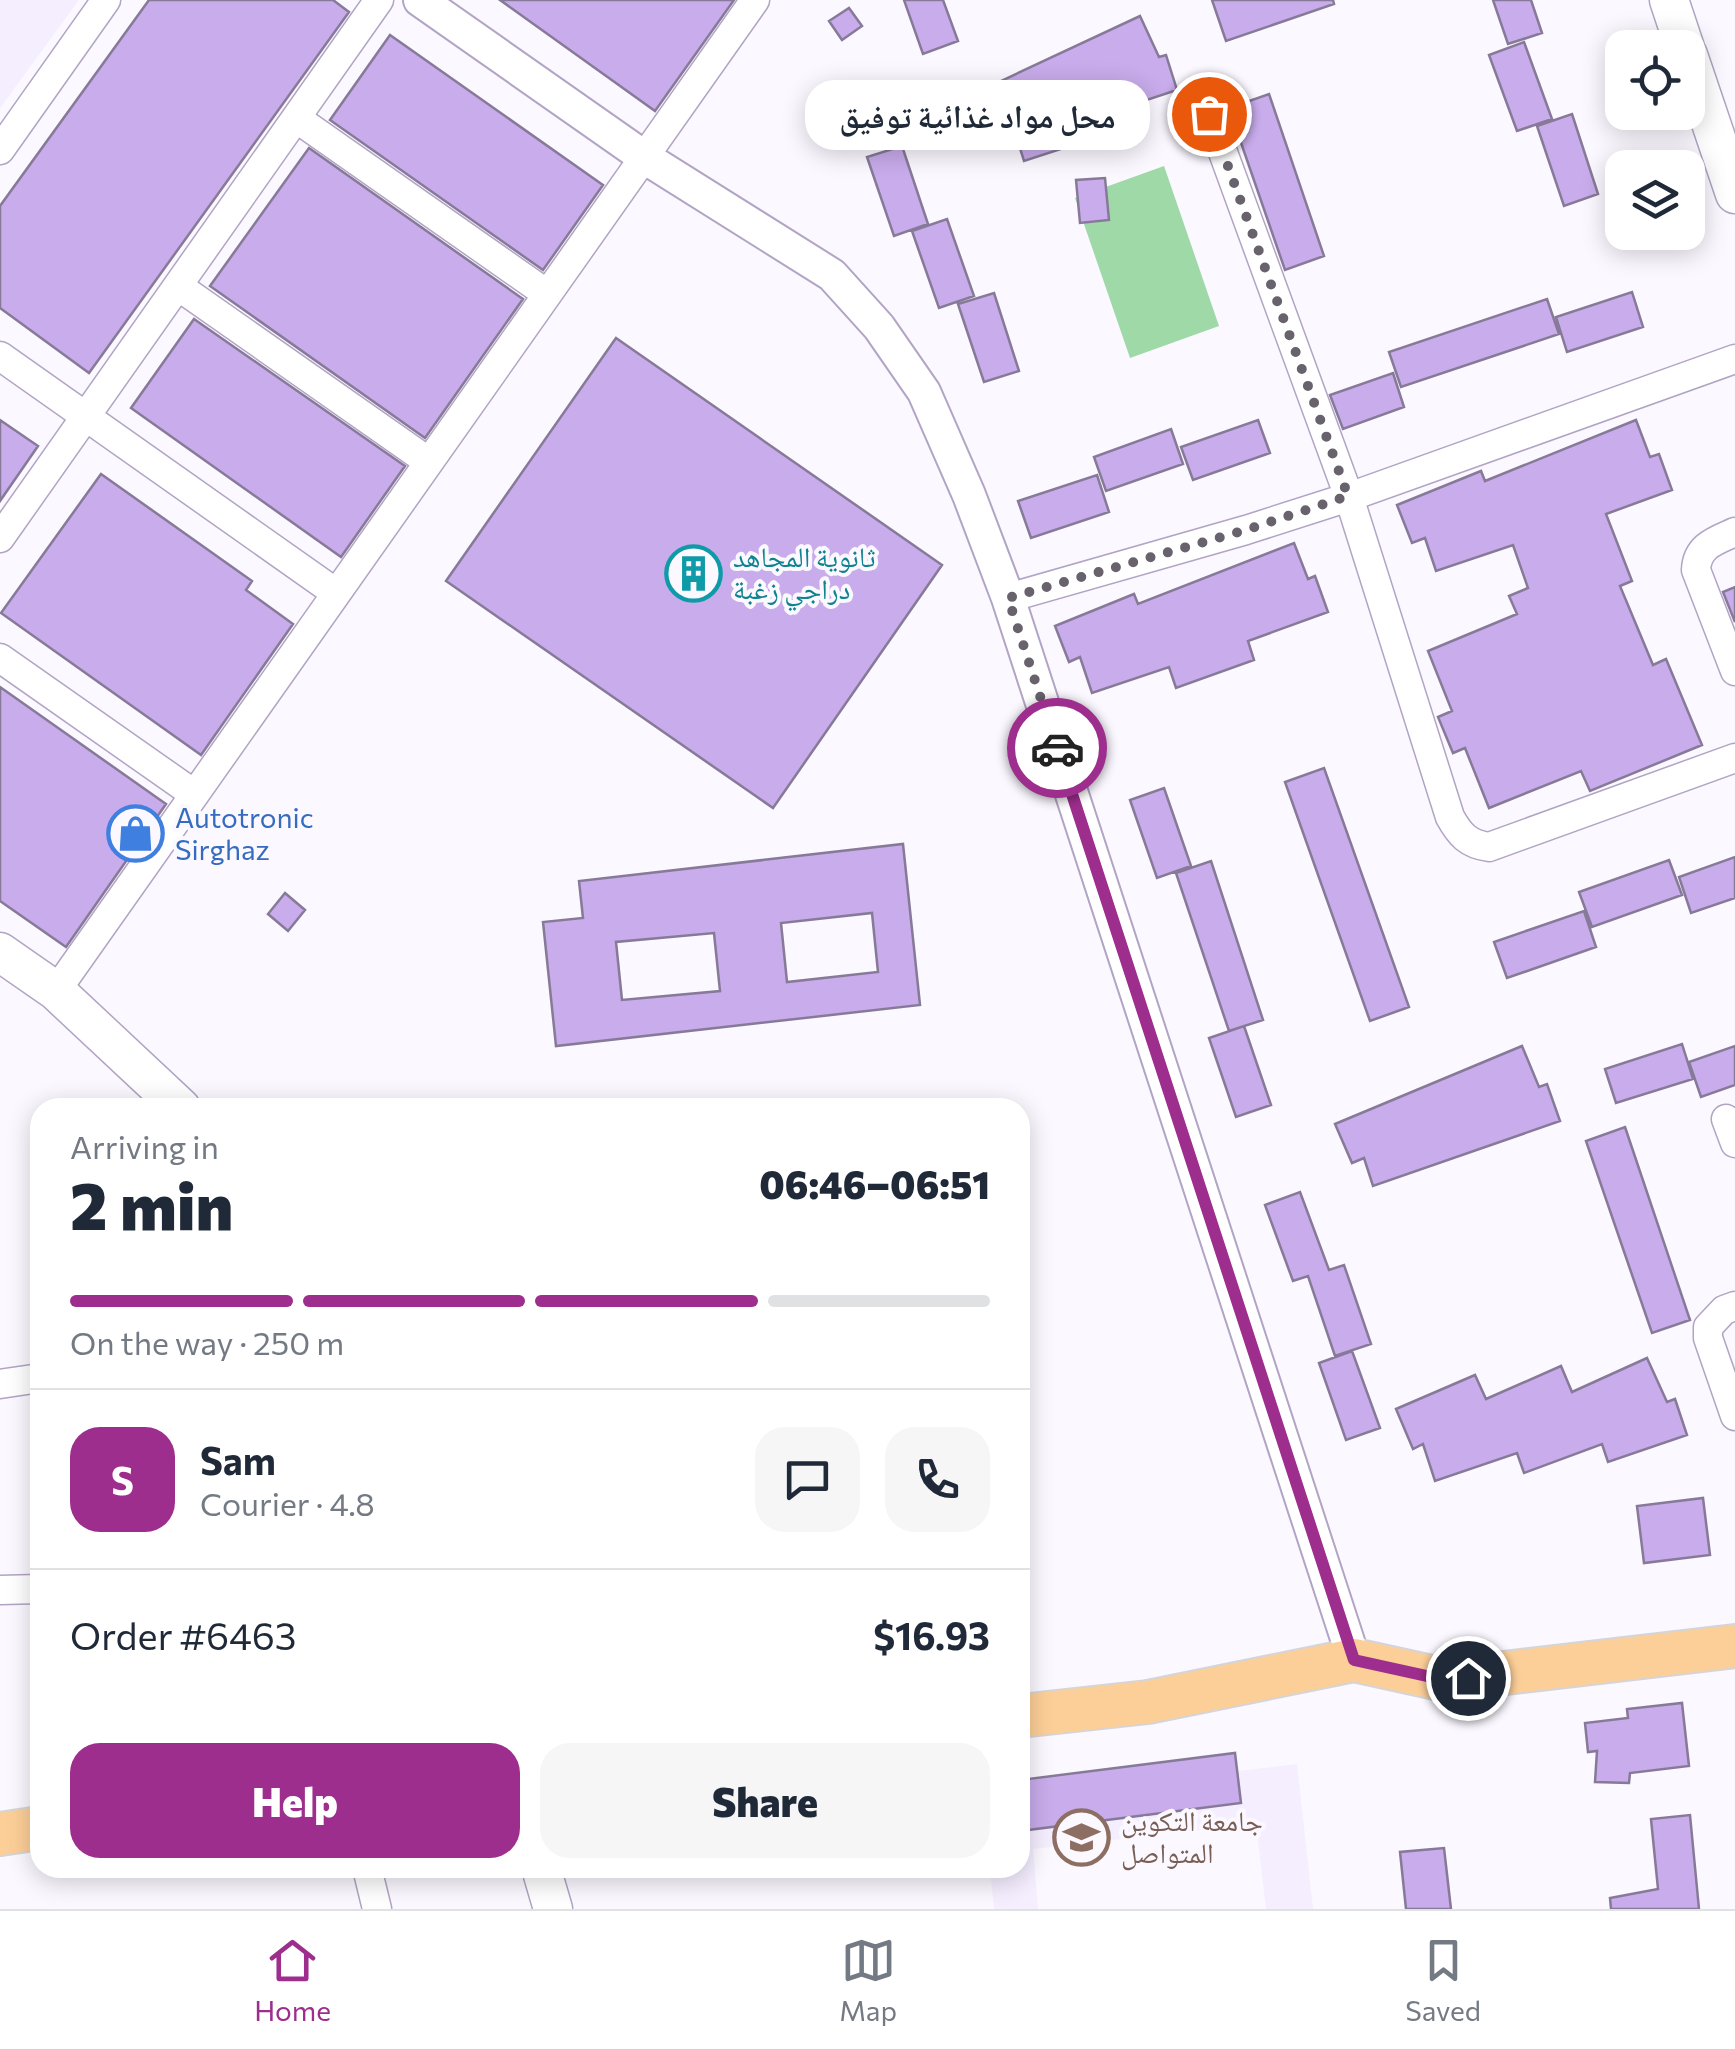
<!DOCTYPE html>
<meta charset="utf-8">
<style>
:root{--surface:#fff;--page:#f6f6f7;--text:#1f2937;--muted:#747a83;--line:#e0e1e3;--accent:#9d2e8d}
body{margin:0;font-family:Commissioner,"Noto Naskh Arabic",sans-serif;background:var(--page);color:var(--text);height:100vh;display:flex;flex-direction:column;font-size:38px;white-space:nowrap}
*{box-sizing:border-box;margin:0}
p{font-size:32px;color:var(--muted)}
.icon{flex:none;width:55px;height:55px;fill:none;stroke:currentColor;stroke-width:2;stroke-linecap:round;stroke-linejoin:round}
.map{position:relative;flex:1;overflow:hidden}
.drawer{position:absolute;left:30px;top:1098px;width:1000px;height:780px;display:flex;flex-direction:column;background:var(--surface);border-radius:30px;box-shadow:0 5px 25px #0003}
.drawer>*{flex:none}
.tools{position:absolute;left:1605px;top:30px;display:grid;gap:20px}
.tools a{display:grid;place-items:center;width:100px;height:100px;border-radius:20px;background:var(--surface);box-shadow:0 5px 25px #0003;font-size:50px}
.pin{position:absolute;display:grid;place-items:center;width:85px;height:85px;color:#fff;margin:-42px;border:5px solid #fff;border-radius:50%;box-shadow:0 2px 10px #0007}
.courier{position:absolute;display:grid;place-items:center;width:100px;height:100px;margin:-50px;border:8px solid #9d2e8d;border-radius:50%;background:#fff;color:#222;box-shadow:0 2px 12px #0007}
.bubble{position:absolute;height:70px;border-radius:30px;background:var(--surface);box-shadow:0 5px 25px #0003;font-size:32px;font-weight:800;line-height:70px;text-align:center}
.head em{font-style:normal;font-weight:800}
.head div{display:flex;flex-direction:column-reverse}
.head{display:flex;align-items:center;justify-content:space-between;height:170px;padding:0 40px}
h1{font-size:65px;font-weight:800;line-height:75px}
.bar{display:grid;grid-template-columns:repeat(4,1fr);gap:15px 10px;align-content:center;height:120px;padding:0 40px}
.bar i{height:12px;border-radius:8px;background:var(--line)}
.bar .current{background:var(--accent)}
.bar p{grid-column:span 4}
.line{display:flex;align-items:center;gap:25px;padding:0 40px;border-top:2px solid var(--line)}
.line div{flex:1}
.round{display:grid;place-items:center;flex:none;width:105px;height:105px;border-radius:30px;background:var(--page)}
.action{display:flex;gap:20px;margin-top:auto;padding:20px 40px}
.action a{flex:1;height:115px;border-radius:30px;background:var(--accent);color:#fff;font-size:40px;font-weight:800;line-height:115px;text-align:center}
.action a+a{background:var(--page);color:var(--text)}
.tabs{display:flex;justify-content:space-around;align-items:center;height:140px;border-top:2px solid var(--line);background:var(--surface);font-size:28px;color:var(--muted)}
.tabs a{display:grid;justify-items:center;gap:5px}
.tabs .current{color:var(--accent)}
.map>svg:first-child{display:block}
.built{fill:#f5eeff}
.green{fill:#9ed9a7}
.building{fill:#c8aceb;stroke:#867a98;stroke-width:2.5;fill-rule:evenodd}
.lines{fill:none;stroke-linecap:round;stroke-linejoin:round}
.minor-casing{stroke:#b2a4c4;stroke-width:31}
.tertiary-casing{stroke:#b2a4c4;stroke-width:36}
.secondary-casing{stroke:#b2a4c4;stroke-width:41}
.primary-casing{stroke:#d5d4d6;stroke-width:46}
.minor{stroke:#fff;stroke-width:28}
.tertiary{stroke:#fff;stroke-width:32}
.secondary{stroke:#fff;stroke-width:38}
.primary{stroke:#fdcf98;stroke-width:42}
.done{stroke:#67626c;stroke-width:10;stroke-dasharray:0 18}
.route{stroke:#9d2e8d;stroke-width:12}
.labels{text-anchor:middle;stroke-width:8;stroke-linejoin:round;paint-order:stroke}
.culture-label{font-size:28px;fill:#0d838f;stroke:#fbf8ff;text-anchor:start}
.shop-label{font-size:28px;fill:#366cbe;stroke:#fbf8ff;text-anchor:start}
.education-label{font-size:28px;fill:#785e54;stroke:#fbf8ff;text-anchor:start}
</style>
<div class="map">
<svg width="1735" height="1909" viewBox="0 0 1735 1909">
<rect width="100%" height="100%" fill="#fbf8ff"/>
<!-- built -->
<path class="built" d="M0 0H79L0 108Z
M1297 1764 1313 1909H1266L1256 1824 1033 1849 1038 1909H994L990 1868H1020V1797Z"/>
<!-- green -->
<path class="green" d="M1164 166 1219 326 1130 358 1075 198Z"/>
<!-- building -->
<path class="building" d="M149 0H333L349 12 89 373 0 308V206Z
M500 0H734L655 111Z
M904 0H943L958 41 923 54Z
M1212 0H1333L1334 4 1226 41Z
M1493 0H1531L1542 33 1508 44Z
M849 8 862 26 842 40 829 21Z
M1140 16 1159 57 1166 55 1177 90 1095 117 1101 136 1024 161 1012 123 1004 127 986 88Z
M390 35 603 185 543 270 330 120Z
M1524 42 1552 119 1517 131 1489 55Z
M1269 94 1324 256 1285 270 1229 108Z
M1572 114 1598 194 1564 206 1537 126Z
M902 146 928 224 894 236 867 157Z
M309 148 523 299 425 438 210 286Z
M1105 178 1109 220 1080 223 1076 180Z
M947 219 974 296 939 308 912 231Z
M1632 292 1643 327 1567 352 1556 317Z
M994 293 1019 371 984 382 958 304Z
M1547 299 1559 334 1401 387 1389 352Z
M194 319 405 466 341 557 131 408Z
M616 338 942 565 773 808 446 581Z
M1393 373 1404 407 1343 429 1330 395Z
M0 420 38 446 0 501Z
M1258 420 1270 453 1193 480 1181 447Z
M1636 420 1650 457 1659 454 1672 490 1606 514 1632 581 1620 586 1653 665 1666 659 1702 745 1590 791 1581 771 1489 808 1465 748 1453 753 1438 717 1452 711 1428 651 1517 614 1509 596 1528 588 1513 545 1436 571 1425 538 1412 543 1397 505 1481 471 1485 481Z
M1171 429 1183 464 1106 491 1094 457Z
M101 474 252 581 246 590 293 624 201 755 1 613Z
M1097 475 1109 512 1031 538 1018 501Z
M1294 543 1308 579 1315 576 1328 612 1248 641 1254 660 1176 688 1169 667 1092 693 1080 657 1069 662 1055 626 1134 594 1138 604Z
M1735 587V622L1723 592Z
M0 687 166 804 66 947 0 901Z
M1324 768 1409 1007 1370 1021 1285 782Z
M1164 788 1191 866 1157 878 1130 800Z
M903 844 920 1005 556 1046 543 922 583 918 579 881ZM872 913 878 972 787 982 781 923ZM714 933 720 991 622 1000 616 942Z
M1735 857V898L1691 913 1679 877Z
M1669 860 1682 895 1592 927 1579 892Z
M1211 861 1263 1020 1229 1031 1176 873Z
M285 893 305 910 288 931 268 914Z
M1584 911 1596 947 1507 978 1494 942Z
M1244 1026 1271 1105 1236 1117 1209 1038Z
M1682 1044 1693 1079 1616 1103 1605 1069Z
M1522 1046 1539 1087 1547 1084 1560 1121 1373 1186 1364 1158 1352 1163 1335 1124Z
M1735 1046V1085L1701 1097 1689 1062Z
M1625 1127 1690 1320 1652 1333 1586 1141Z
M1300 1192 1329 1270 1344 1265 1371 1344 1335 1356 1308 1276 1293 1281 1265 1205Z
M1352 1351 1380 1428 1346 1440 1319 1363Z
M1647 1358 1667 1402 1675 1399 1687 1435 1608 1462 1602 1444 1524 1473 1517 1453 1435 1481 1423 1444 1413 1449 1396 1409 1475 1375 1486 1399 1561 1366 1572 1392Z
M1703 1498 1710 1555 1644 1563 1637 1506Z
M1682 1703 1689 1766 1630 1773 1629 1783 1595 1782 1597 1751 1588 1752 1585 1723 1628 1718 1627 1709Z
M1235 1753 1241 1803 1020 1831V1780Z
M1690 1815 1699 1909H1611L1610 1898 1658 1889 1651 1819Z
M1444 1848 1451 1909H1406L1400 1852Z"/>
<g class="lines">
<defs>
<path id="minor" d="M1209 114 1349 497 1450 817C1460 835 1468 844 1489 847L1735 758
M296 118 547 294
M0 150 106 0
M178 286 429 462
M0 356 336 593
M1735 532C1715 541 1697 546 1696 570L1735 671
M0 538 379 0
M1008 598 1246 530 1349 497 1735 359
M0 658 194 794
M56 991 755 0
M1726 1119 1735 1143
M1735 1306 1724 1310 1708 1327V1338L1735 1416
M0 1384 40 1378
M0 1590 40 1589
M367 1868 377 1909"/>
<path id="tertiary" d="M420 0 644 157 832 275 879 327 924 392 969 495 1008 598 1354 1660"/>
<path id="secondary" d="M1669 0 1685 48
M1688 55 1735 194
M0 952 56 991 181 1108
M541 1868 553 1909"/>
<path id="primary" d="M1020 1716 1148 1702 1354 1660 1445 1680 1735 1646
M0 1834 40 1828"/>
</defs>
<!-- minor casing -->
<use href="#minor" class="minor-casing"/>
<!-- tertiary casing -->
<use href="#tertiary" class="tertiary-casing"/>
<!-- secondary casing -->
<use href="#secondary" class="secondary-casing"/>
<!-- primary casing -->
<use href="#primary" class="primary-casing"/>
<!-- minor -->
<use href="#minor" class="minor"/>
<!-- tertiary -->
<use href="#tertiary" class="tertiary"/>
<!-- secondary -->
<use href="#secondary" class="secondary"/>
<!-- primary -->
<use href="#primary" class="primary"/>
</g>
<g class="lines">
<!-- done -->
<path class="done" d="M1057 748 1008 598 1246 530 1348 496 1209 114"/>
<!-- route -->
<path class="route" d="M1057 748 1354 1660 1445 1680 1468 1678"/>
</g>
<!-- icons -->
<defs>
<symbol id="building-ring" viewBox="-11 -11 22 22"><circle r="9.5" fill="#fbf8ff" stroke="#0f9aa8" stroke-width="1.5"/><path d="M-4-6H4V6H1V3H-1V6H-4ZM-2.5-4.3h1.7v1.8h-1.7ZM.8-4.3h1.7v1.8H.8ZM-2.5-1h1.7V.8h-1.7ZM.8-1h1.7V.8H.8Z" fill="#0f9aa8"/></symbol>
<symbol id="shop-ring" viewBox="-11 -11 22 22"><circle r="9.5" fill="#fbf8ff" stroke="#3f7fe0" stroke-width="1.5"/><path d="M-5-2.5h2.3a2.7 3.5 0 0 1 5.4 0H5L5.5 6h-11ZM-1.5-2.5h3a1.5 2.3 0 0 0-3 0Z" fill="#3f7fe0"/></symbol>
<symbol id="university-ring" viewBox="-11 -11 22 22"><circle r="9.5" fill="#fbf8ff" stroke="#8d6e63" stroke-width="1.5"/><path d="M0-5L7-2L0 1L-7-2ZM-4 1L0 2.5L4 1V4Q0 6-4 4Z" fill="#8d6e63"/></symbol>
</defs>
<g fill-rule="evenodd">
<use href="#building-ring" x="662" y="542" width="63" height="63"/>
<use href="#shop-ring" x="104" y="802" width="63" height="63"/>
<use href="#university-ring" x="1050" y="1806" width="63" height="63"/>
</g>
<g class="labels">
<!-- culture labels -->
<g class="culture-label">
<text x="733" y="567">ثانوية المجاهد<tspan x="733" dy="32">دراجي زغبة</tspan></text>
</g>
<!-- shop labels -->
<g class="shop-label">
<text x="175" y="828">Autotronic<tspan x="175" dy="32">Sirghaz</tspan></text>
</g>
<!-- education labels -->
<g class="education-label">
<text x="1121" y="1831">جامعة التكوين<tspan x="1121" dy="32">المتواصل</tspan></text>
</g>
</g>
</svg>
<div class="tools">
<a><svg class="icon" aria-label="locate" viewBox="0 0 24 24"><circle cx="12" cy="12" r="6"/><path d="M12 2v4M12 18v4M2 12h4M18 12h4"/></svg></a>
<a><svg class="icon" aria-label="layers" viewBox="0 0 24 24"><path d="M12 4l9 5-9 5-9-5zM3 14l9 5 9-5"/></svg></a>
</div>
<div class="pin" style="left:1209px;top:114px;background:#ea580c"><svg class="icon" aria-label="bag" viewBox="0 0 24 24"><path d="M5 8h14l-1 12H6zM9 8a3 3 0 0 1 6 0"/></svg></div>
<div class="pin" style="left:1468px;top:1678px;background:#1f2937"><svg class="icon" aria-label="home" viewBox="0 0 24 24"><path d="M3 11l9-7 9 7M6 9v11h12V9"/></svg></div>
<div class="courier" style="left:1057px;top:748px"><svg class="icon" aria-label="car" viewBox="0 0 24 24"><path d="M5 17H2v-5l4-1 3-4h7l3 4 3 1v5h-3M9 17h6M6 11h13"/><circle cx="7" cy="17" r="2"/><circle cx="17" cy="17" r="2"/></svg></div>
<div class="bubble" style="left:805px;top:80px;width:345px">محل مواد غذائية توفيق</div>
<section class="drawer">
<div class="head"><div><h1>2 min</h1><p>Arriving in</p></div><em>06:46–06:51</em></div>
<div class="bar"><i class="current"></i><i class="current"></i><i class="current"></i><i></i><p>On the way · 250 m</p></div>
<div class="line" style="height:180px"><b class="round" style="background:var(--accent);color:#fff">S</b><div><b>Sam</b><p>Courier · 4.8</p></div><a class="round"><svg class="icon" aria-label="chat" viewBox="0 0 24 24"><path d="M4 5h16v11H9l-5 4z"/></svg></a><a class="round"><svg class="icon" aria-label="phone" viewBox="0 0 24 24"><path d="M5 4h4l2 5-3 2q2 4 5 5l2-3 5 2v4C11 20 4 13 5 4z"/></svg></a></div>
<div class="line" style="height:130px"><div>Order #6463</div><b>$16.93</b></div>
<div class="action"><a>Help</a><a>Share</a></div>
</section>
</div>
<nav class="tabs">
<a class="current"><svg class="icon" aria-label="home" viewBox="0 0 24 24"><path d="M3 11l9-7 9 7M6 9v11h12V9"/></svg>Home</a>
<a><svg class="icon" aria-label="map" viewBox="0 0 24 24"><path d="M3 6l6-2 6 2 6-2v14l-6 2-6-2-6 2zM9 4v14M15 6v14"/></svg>Map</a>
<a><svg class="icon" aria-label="saved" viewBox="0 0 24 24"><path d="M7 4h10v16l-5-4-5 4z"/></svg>Saved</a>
</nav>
